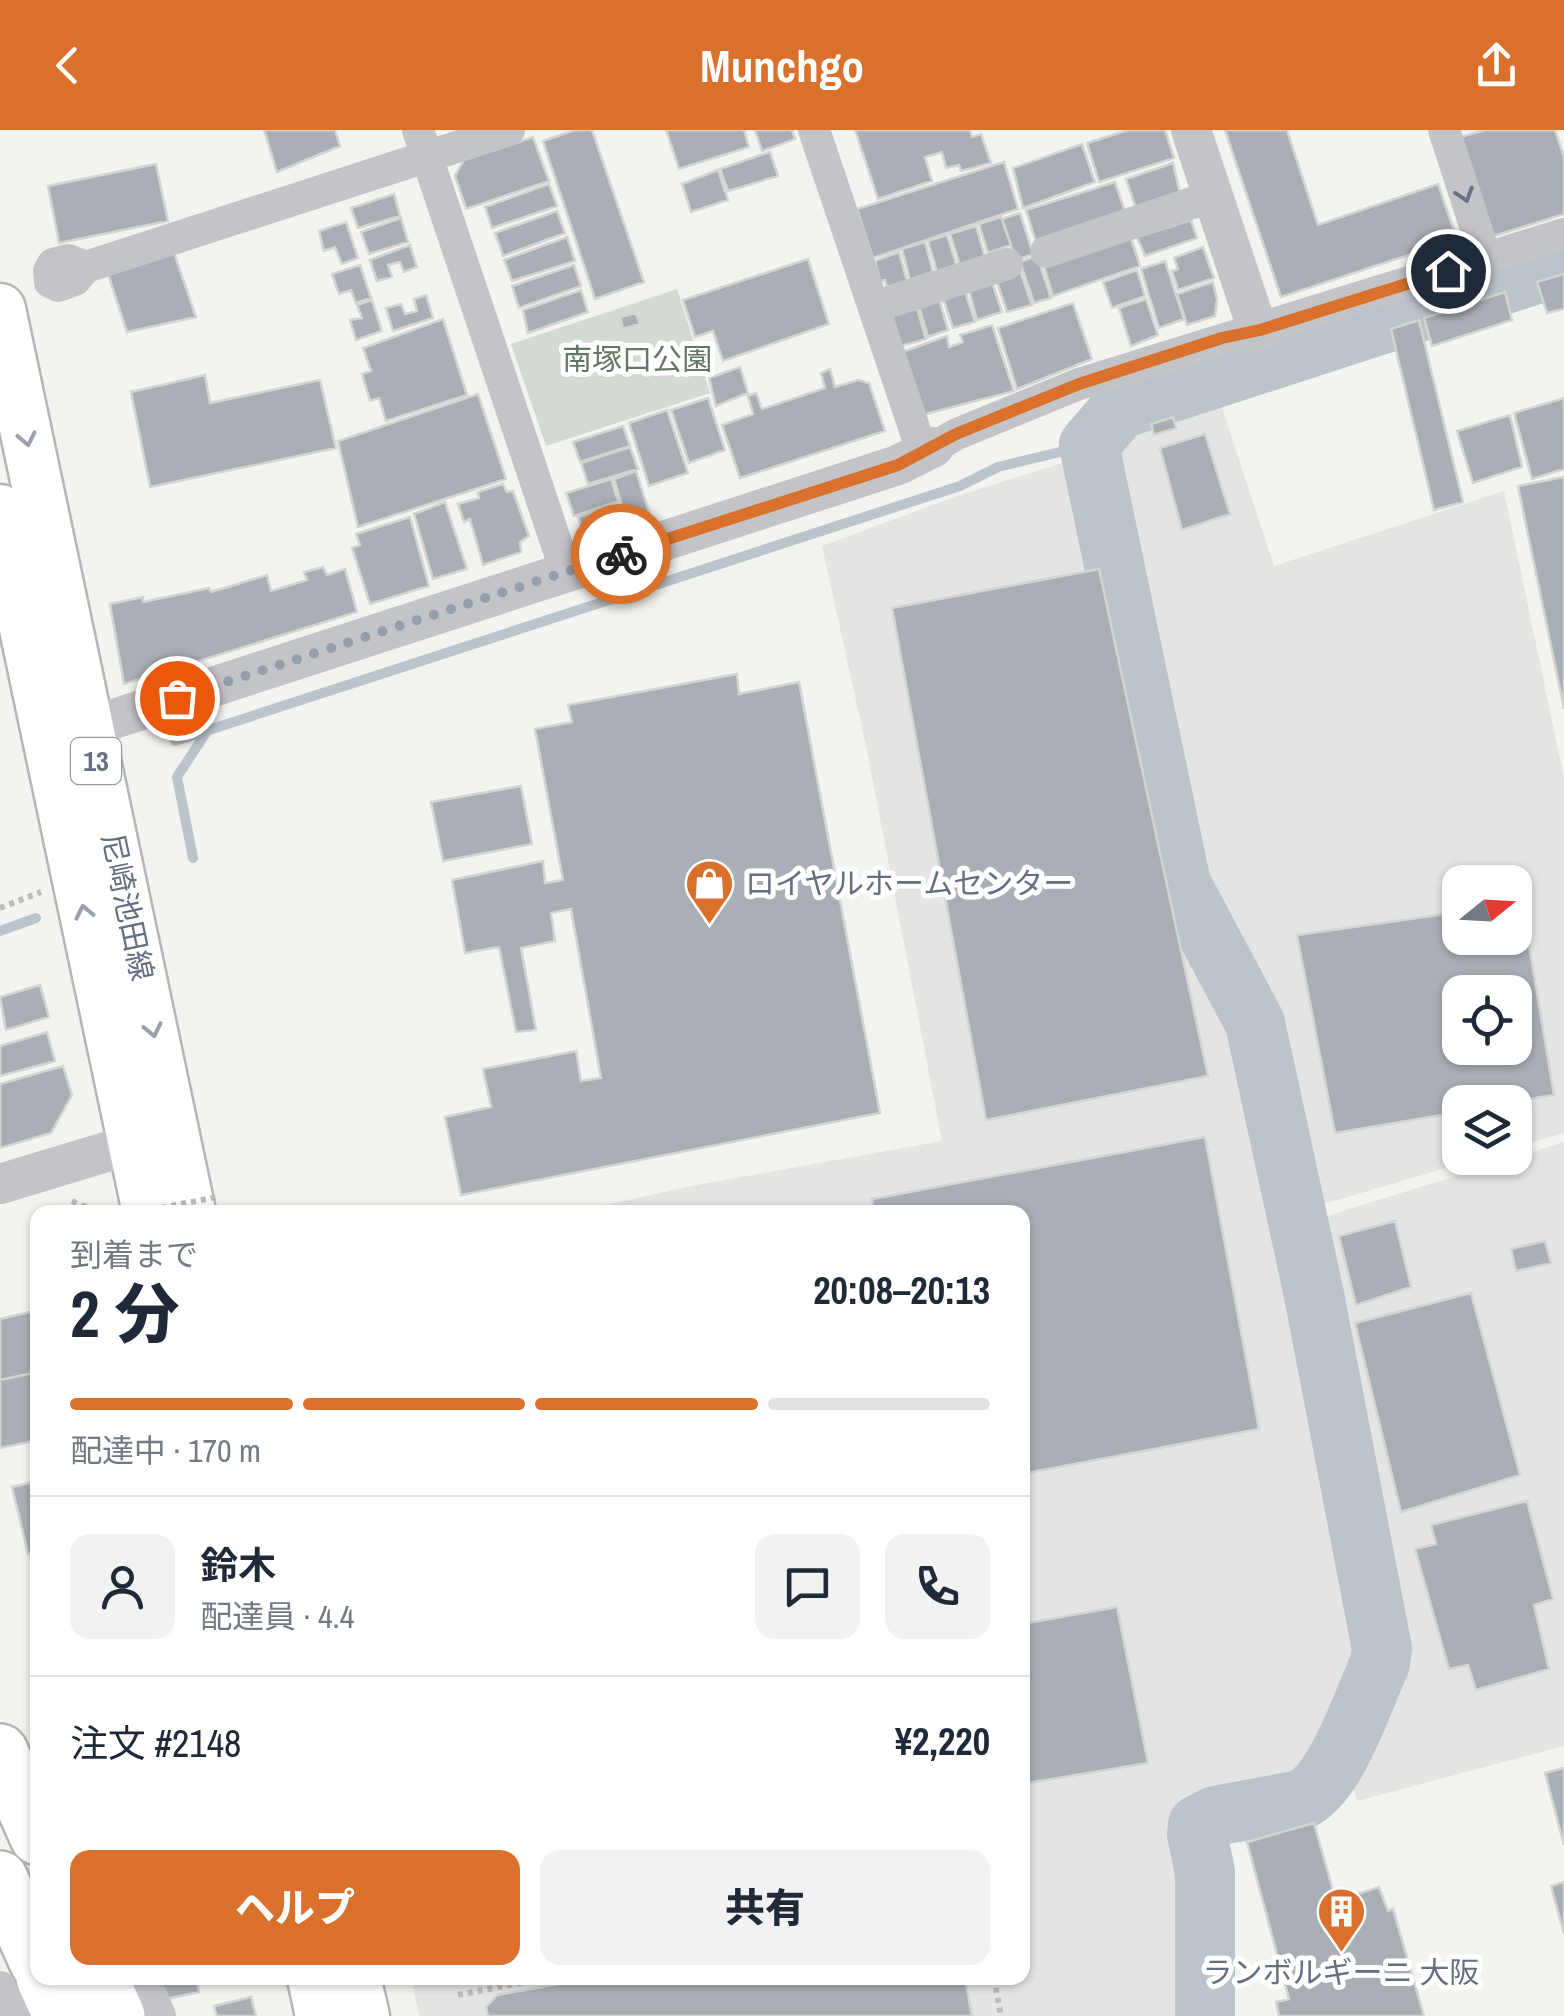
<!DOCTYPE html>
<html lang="ja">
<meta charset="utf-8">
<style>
:root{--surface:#fff;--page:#f2f2f3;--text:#1f2937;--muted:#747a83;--line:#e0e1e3;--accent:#d9702b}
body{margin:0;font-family:"Archivo Narrow","Noto Sans JP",sans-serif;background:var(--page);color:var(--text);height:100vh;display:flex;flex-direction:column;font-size:38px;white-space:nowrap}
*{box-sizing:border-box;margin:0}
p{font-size:32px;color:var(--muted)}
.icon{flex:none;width:55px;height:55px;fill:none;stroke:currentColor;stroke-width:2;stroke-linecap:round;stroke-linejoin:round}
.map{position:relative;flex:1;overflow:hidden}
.details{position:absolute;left:30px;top:1075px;width:1000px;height:780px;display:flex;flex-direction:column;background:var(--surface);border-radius:20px;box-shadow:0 2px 8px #0004}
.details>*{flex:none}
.needle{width:65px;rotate:72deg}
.fabs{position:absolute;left:1442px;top:735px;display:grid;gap:20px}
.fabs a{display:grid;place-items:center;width:90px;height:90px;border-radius:20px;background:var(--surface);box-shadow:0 2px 8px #0004;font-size:50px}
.pin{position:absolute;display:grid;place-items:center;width:85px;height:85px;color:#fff;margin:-42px;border:5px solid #fff;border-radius:50%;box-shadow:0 2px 10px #0007}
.courier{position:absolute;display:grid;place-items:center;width:100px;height:100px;margin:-50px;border:8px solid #d9702b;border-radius:50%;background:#fff;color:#222;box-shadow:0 2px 12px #0007}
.summary em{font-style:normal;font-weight:800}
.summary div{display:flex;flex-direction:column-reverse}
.summary{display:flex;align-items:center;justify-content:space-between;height:170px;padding:0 40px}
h1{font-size:65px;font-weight:800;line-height:75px}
.bar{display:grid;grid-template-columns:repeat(4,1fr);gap:15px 10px;align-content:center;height:120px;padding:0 40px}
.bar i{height:12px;border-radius:8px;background:var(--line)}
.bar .active{background:var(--accent)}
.bar p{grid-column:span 4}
.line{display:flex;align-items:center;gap:25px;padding:0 40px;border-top:2px solid var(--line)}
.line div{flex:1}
.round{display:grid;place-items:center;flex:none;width:105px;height:105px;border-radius:20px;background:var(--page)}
.primary-button{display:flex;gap:20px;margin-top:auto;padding:20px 40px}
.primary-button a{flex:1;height:115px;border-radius:20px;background:var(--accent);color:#fff;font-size:40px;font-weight:800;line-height:115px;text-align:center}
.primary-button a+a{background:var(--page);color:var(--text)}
header{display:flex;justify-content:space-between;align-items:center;height:130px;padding:0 40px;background:var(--accent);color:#fff;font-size:45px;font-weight:800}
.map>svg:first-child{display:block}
.built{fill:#e4e4e3;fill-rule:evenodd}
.green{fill:#d3dad1}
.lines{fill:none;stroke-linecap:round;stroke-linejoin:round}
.stream{stroke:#bcc4cb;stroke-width:10}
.river{stroke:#bcc4cb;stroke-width:60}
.building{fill:#aaafb5;stroke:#d4d5d3;stroke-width:2.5;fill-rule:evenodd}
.primary-casing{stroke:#b2b5b9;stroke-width:55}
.motorway-casing{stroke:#b2b4b8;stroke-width:60}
.path{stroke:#bbbcbf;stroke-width:6;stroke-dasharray:5 5;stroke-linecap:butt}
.minor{stroke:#c2c4c8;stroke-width:32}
.tertiary{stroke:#c2c4c8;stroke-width:40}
.primary{stroke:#fff;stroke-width:50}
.motorway{stroke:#fff;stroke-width:55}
.path-bridge{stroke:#bbbcbf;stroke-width:6;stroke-dasharray:5 5;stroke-linecap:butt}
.oneway{stroke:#697383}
.oneway2{stroke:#9aa1ac}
.done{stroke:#969ea7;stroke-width:10;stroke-dasharray:0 18}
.route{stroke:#d9702b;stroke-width:12}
.labels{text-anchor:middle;stroke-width:10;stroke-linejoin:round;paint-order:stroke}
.shield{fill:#fff;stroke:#929aa5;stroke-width:2.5}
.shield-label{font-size:28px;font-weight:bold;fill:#646f7f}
.park-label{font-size:30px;fill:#637763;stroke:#fff}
.poi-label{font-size:30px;fill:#646f7f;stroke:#fff;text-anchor:start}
.street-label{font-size:30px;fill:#646f7f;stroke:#fff}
</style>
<header><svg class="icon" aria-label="back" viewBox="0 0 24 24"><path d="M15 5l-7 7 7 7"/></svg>Munchgo<svg class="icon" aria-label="share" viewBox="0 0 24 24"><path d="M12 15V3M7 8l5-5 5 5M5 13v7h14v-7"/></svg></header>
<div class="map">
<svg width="1564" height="1886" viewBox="0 0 1564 1886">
<rect width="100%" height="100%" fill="#f3f4f0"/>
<!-- built -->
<path class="built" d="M1215 256 1274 436 1504 361 1564 648V1003L1515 1017V972H1460V1028H1480L1293 1083 1376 1525 1330 1633 1306 1663 1205 1684 1191 1693 1200 1744 1195 1886H419L411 1848H1022V1082H575L691 1056 942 1011 867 621 822 416 954 367 1109 318 1114 299 1125 283ZM1460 752H1515V808H1460ZM1460 862H1515V918H1460Z
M1564 1012V1616L1357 1671 1345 1625 1385 1547 1386 1495 1308 1092Z"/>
<!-- green -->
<path class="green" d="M677 159 710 263 546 316 511 214Z"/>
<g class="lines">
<!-- stream -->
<path class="stream" d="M175 611 960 356 998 337 1089 315
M193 728 177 647 207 601
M0 801 36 788"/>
<!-- river -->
<path class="river" d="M1205 1886V1742L1197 1704 1198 1695 1215 1686 1301 1670C1337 1653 1363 1570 1380 1533L1382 1519 1314 1165 1255 893 1181 754 1089 315 1120 279 1564 135"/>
</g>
<!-- building -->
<path class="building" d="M264 0H335L340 16 277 42Z
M575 0H592L644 152 595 169 543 11Z
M666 0H744L749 17 679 39Z
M755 0H792L795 9 762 21Z
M855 0H970L972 7 981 4 991 33 961 41 959 35 946 38 942 22 925 27 932 51 878 69Z
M1128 0H1165L1174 28 1099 52 1087 13Z
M1225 0H1287L1318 95 1438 54 1457 109 1281 167Z
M1485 0H1555L1564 27V84L1491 107 1460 7Z
M533 7 549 51 466 79 455 46 464 30Z
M1082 14 1095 52 1023 78 1013 38Z
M770 22 778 46 728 61 720 39Z
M1004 32 1018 79 873 128 857 79Z
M1173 33 1180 64 1136 79 1126 49Z
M156 34 168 91 59 113 48 56Z
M718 40 728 70 691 82 682 54Z
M1115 52 1126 84 1036 112 1026 80Z
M549 54 557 76 492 98 485 77Z
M394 64 400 86 358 98 351 78Z
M557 81 565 103 503 126 495 103Z
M1020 83 1033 124 1016 130 1002 89Z
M1001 87 1011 115 988 123 979 94Z
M401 88 408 112 369 124 361 102Z
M1191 90 1197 108 1145 126 1137 107Z
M346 92 358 128 342 134 335 117 324 121 319 101Z
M976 96 985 127 960 135 950 104Z
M947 105 957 137 937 142 928 111Z
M1130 105 1140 136 1053 166 1043 133Z
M567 107 575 131 512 151 504 130Z
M925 112 933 142 910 150 902 119Z
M410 115 417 137 404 142 400 132 388 135 392 147 377 151 370 130Z
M1203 117 1214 148 1178 160 1172 141 1178 139 1174 128Z
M173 120 196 187 127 202 107 141Z
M899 122 907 151 887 157 885 150 880 151 875 131Z
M1037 126 1051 168 1034 173 1020 132Z
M808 129 829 194 723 231 713 201 695 207 683 170Z
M1165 131 1184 189 1159 198 1141 139Z
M360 135 371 168 356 173 351 160 339 164 332 144Z
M574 135 581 156 519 178 512 156Z
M1137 140 1145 166 1112 178 1103 152Z
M1020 141 1032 175 1007 182 996 149Z
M1564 144V179L1547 183 1537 152Z
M992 152 1002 182 977 190 969 160Z
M1213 152 1217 170 1215 186 1187 195 1177 164Z
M581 160 588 182 528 203 523 180Z
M965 161 975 192 953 198 943 168Z
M1505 162 1512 190 1432 216 1424 188Z
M426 165 433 188 393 201 386 178 401 174 405 184 417 181 414 169Z
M939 169 948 200 928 207 919 176Z
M1146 169 1158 205 1131 216 1119 178Z
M372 170 382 201 356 210 350 190 362 188 357 175Z
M1073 173 1092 229 1017 259 998 198Z
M917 178 926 209 901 216 892 186Z
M636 183 640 194 623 199 620 187Z
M443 189 467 265 386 291 379 268 370 271 362 244 371 241 363 218Z
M1419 190 1463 372 1434 380 1391 199Z
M992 195 1014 261 922 285 902 222 947 206 949 217 963 212 960 205Z
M740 237 748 263 716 276 709 248Z
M830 239 835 257 858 250 869 253 885 301 740 348 722 295 753 284 748 266 756 263 762 279 825 258 821 243Z
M205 245 210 273 320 250 336 318 150 357 131 262Z
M478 264 506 349 358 397 338 311Z
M708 268 725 320 689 333 671 280Z
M1564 268V339L1532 349 1514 283Z
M667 280 688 343 649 356 629 293Z
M1510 285 1522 337 1473 353 1457 301Z
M1173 287 1176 298 1154 305 1151 294Z
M623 296 630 316 580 332 573 312Z
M1205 304 1230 384 1182 400 1160 318Z
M630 317 638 339 588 354 581 333Z
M636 341 651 388 628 395 614 349Z
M1564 347V579L1518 356Z
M611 349 618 371 574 386 566 363Z
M503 354 507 362 513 361 529 406 520 412 521 422 483 435 470 389 464 392 458 374 479 368 478 362Z
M445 372 467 439 433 449 414 384Z
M618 374 626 396 586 409 578 387Z
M410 387 429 456 370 474 352 418 360 415 356 404Z
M323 437 327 445 345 439 357 482 124 554 110 474 143 467V472L209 458 211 462 267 445 271 461 307 450 304 442Z
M1099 439 1208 946 986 990 892 478Z
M737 544 739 564 799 552 880 983 461 1065 445 987 491 977 483 939 576 921 581 951 601 948 571 779 551 783 555 811 521 818 536 900 516 902 499 817 465 823 452 750 543 731 545 753 563 750 535 599 572 592 568 575Z
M521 656 532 714 443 731 431 672Z
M1522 773 1554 965 1511 972H1460V982L1335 1003 1297 805 1460 782V808H1515V774ZM1460 862H1515V918H1460Z
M40 855 49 887 6 900 0 867Z
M47 902 55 931 0 946V916Z
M63 936 72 965 51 1003 0 1018V954Z
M1205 1007 1259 1299 1022 1344V1082H874L872 1069Z
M1395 1091 1411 1157 1356 1175 1339 1106Z
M1545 1111 1551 1133 1516 1141 1511 1119Z
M1471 1163 1520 1345 1401 1382 1355 1193Z
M38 1180V1242L0 1250V1189Z
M38 1242V1310L0 1318V1250Z
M38 1351V1421L28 1424 12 1357Z
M1527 1371 1553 1469 1534 1475 1549 1539 1476 1560 1468 1535 1449 1539 1415 1419 1436 1414 1431 1395Z
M1117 1477 1148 1633 1022 1654V1494Z
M1564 1638V1715L1545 1643Z
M1314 1693 1336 1771 1379 1757 1388 1781 1393 1779 1424 1886H1279L1276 1872 1289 1869 1247 1712Z
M1564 1752V1804L1551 1756Z
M157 1848H196L199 1862 162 1870Z
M593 1848H965L972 1886H488L486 1877 497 1865Z
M251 1867 256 1886H217L214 1876Z"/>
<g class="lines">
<defs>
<path id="primary" d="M0 179 190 1082
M0 380 148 1082
M313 1848 321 1886
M355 1848 364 1886"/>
<path id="motorway" d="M0 1622 38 1707
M0 1749 38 1833
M44 1848 61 1886
M100 1848 117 1886"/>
</defs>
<!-- primary casing -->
<use href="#primary" class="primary-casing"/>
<!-- motorway casing -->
<use href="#motorway" class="motorway-casing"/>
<!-- path -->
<path class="path" d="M0 778 41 762
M72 1071 98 1082
M994 1848 1001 1886
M458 1865 546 1848"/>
<!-- minor -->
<path class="minor" d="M418 0 566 442
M814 0 923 324
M1444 0 1486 129
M1046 122 1213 66
M86 137 68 130 53 134 49 141 50 152 58 156 75 150 86 137 509 0
M874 177 1007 134
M934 317 957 304 1079 254 1564 104
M144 1848 160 1886
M0 1857 13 1886"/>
<!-- tertiary -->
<path class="tertiary" d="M1191 0 1258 201
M61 606 898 335 934 317
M0 1054 159 1006"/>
<!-- primary -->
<use href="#primary" class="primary"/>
<!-- motorway -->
<use href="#motorway" class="motorway"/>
<!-- path-bridge -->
<path class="path-bridge" d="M142 1082 216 1067"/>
</g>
<!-- one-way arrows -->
<defs><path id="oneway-chevron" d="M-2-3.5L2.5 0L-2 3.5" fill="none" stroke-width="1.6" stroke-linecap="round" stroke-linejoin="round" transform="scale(2.5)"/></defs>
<use class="oneway" href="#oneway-chevron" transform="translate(1465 65) rotate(72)"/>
<g class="oneway2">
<use href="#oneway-chevron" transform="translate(27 309) rotate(78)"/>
<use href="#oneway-chevron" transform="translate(84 782) rotate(-102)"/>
<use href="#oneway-chevron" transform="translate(153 900) rotate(78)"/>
</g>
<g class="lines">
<!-- done -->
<path class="done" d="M177 568 621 424"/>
<!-- route -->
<path class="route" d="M621 424 898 335 956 304 1079 254 1222 208 1260 200 1448 141"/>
</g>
<!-- icons -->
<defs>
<symbol id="shop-pin" viewBox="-11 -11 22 30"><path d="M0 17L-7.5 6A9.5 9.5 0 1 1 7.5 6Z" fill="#d9702b" stroke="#fff"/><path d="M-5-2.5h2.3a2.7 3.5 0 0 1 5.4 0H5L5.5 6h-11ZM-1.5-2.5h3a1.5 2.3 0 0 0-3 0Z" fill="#fff"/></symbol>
<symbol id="building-pin" viewBox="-11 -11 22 30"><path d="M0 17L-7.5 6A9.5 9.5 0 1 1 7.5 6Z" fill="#d9702b" stroke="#fff"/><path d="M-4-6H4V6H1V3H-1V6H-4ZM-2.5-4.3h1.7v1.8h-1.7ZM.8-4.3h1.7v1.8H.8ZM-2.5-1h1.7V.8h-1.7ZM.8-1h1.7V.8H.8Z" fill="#fff"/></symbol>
</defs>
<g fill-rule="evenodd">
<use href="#shop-pin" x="682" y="726" width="55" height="75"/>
<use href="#building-pin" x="1314" y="1754" width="55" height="75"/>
</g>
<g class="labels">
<!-- shield labels -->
<rect class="shield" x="71" y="608" width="50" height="46" rx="8"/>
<g class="shield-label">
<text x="96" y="641">13</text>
</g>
<!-- park labels -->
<g class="park-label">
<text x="637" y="240">南塚口公園</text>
</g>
<!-- poi labels -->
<g class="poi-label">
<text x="745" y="764">ロイヤルホームセンター</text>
<text x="1341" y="1853" text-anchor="middle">ランボルギーニ 大阪</text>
</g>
<!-- street labels -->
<g class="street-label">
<text transform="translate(127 777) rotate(78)" y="10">尼崎池田線</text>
</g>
</g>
</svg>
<div class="fabs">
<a><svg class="needle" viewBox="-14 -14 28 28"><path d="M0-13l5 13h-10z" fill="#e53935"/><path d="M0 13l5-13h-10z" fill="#747a83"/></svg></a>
<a><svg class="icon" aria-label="locate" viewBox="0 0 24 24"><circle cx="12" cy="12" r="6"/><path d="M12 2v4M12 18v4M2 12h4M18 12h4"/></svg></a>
<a><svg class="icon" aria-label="layers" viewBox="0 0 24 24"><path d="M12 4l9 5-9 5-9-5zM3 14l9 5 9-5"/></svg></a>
</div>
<div class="pin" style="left:177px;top:568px;background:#ea580c"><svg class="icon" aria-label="bag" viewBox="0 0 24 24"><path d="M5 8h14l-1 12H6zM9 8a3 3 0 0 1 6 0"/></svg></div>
<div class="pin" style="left:1448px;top:141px;background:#1f2937"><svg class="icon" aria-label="home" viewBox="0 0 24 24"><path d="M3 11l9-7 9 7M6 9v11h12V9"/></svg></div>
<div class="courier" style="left:621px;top:424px"><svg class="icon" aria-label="bike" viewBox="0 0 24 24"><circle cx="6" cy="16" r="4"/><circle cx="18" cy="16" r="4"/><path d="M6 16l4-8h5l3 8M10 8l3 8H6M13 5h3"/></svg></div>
<section class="details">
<div class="summary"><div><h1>2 分</h1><p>到着まで</p></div><em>20:08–20:13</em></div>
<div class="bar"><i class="active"></i><i class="active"></i><i class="active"></i><i></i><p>配達中 · 170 m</p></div>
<div class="line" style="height:180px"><a class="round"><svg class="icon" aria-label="person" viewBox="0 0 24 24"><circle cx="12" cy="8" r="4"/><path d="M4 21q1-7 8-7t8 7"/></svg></a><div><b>鈴木</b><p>配達員 · 4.4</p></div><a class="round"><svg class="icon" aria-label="chat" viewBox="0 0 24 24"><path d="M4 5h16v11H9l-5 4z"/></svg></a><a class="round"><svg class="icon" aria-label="phone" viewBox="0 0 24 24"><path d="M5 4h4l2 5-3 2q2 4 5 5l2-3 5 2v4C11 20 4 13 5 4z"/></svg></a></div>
<div class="line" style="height:130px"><div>注文 #2148</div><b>¥2,220</b></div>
<div class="primary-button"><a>ヘルプ</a><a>共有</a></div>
</section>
</div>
